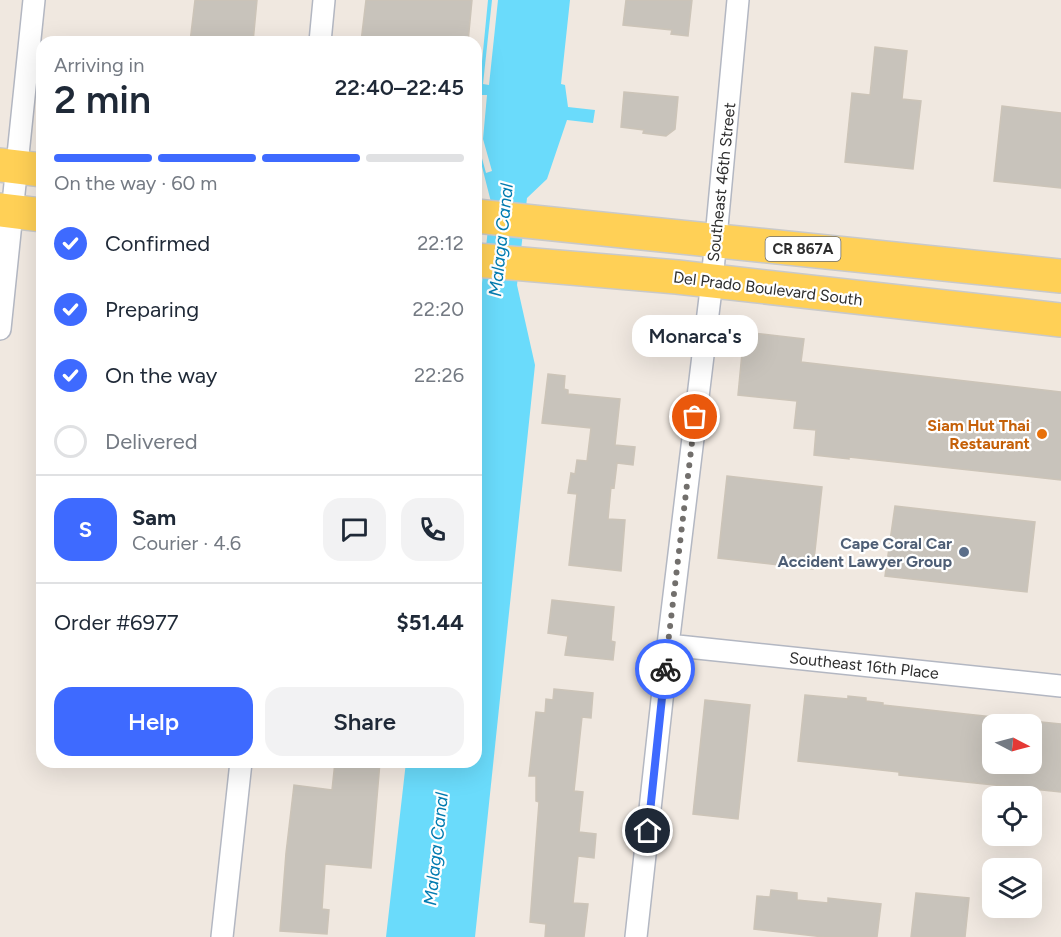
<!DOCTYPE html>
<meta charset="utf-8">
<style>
:root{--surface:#fff;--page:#f2f2f3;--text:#1f2937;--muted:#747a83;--line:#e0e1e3;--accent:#3e6aff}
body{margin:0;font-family:Figtree,sans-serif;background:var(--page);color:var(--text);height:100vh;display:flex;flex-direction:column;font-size:22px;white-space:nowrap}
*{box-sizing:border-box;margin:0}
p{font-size:20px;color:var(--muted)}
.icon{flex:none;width:33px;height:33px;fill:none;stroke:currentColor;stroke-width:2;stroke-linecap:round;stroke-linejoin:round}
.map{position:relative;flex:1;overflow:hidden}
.sheet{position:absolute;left:36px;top:36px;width:446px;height:732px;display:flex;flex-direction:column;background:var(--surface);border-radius:18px;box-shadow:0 6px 24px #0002}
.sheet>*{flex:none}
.needle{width:39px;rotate:96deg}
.fabs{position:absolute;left:982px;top:714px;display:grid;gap:12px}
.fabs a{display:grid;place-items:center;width:60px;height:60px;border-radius:12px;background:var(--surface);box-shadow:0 6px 24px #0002;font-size:30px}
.pin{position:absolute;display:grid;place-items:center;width:51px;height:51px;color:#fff;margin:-26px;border:3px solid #fff;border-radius:50%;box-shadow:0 2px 6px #0007}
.courier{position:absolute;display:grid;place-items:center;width:60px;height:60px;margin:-30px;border:4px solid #3e6aff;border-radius:50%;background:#fff;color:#222;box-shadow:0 2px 8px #0007}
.bubble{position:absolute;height:42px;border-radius:18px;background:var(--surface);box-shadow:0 6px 24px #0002;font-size:20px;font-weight:600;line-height:42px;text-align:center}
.summary em{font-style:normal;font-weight:600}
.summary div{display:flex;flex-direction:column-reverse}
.summary{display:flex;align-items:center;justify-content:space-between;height:102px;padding:0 18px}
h1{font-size:39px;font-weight:600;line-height:45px}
.bar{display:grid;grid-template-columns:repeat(4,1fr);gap:9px 6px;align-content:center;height:72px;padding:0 18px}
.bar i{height:8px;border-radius:4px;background:var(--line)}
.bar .selected{background:var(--accent)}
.bar p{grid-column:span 4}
.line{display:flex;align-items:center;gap:15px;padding:0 18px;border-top:2px solid var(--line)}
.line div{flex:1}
.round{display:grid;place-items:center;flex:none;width:63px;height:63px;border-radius:18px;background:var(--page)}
ol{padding:0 18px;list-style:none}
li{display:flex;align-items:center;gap:18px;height:66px}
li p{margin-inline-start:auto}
li .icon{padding:6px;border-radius:50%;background:var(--accent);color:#fff;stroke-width:4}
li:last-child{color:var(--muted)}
li i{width:33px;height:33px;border:3px solid var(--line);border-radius:50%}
.primary-button{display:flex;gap:12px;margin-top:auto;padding:12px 18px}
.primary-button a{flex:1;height:69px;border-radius:18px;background:var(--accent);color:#fff;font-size:24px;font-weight:600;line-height:69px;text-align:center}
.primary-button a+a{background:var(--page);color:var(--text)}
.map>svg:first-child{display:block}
.water{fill:#6adbfb}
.pier{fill:#f0e8e0}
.building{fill:#c8c3bb;stroke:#ccc4b8;stroke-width:1.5}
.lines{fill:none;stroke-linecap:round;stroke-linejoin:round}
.minor-casing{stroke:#b3b7c2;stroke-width:24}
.primary-casing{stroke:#c9c9c9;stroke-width:36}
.minor{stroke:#fff;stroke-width:21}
.primary{stroke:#ffd056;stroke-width:33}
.done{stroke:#726f6c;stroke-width:6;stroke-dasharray:0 10.8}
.route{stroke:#3e6aff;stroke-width:8}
.food-dot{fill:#e8710a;stroke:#fff;stroke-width:2}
.service-dot{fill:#5c6f8a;stroke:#fff;stroke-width:2}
.labels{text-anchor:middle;stroke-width:4.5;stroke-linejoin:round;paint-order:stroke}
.shield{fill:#fff;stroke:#6d6d6d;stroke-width:1.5}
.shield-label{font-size:15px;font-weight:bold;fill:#2e2e2e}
.street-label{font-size:16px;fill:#2e2e2e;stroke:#fff}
.food-label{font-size:16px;font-weight:bold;fill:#c56008;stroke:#fff;text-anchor:end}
.service-label{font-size:16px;font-weight:bold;fill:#4e5e75;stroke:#fff;text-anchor:end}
.water-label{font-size:18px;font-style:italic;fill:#007bb0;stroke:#fff}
</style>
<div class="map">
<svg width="1061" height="937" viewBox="0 0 1061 937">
<rect width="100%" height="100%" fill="#f0e8e0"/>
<!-- water -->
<path class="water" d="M488 0H570L561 84 565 85 568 107 595 110 593 123 567 120 547 179 527 198 517 285 535 365 475 937H386L406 762H476V297L482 283 491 202 476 143V123Z"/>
<!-- pier -->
<path class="pier" d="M492 0H498L489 85 483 84Z
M481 95H487L483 139 492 171 486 173 477 140Z"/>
<!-- building -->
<path class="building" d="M195 0H257L253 42H190Z
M366 0H472L468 42H361Z
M626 0H692L688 36 671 34 672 30 623 25Z
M875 47 907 51 902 99 921 101 913 169 845 162 852 93 870 95Z
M624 92 678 97 675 129 666 136 643 133 644 130 621 127Z
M1002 106 1061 113V188L994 181Z
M744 332 804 339 801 362 1061 392V480L849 457V459L814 455 816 430 794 428 797 401 738 395Z
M548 374 565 376 564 389 568 390V394L620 399 615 445 635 447 633 465 617 463 614 488 611 487 608 519 625 520 621 571 569 565 577 494 568 493 571 473 575 474 577 460 587 461 591 428 542 423Z
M727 476 822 487 813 569 718 558Z
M895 506 1035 522 1027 592 885 576Z
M552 600 614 607 611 641 615 642 613 660 565 655 568 636 548 633Z
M554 689 593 693 591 718 582 717 574 791 583 792 579 832 596 834 594 858 578 856 573 903 588 904 584 937H545L546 924 530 922 539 802 536 801V776H529L536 712 545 713 546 699 553 700Z
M805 695 848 699V696L866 698V701L883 703V705L993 717V764H1032V721L1061 724V792L899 775V772L798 761Z
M705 700 750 705 738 819 693 814Z
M335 762H380L371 868 325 864 322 909 329 910 327 934 280 931 286 853 294 785 332 790Z
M771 890 797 893V900L828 903V898L881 904 877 937H824L754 929 757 896 770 897Z
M916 893 969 898 965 937H911Z"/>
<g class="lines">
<defs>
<path id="minor" d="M320 42 324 0
M0 329 34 0
M668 645 1061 686
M222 937 241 762
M636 937 668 645 712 281 738 0"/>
<path id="primary" d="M0 165 42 170
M0 210 42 215
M476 216 1061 276
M476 260 677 277 1061 320"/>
</defs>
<!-- minor casing -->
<use href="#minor" class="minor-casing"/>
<!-- primary casing -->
<use href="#primary" class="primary-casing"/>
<!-- minor -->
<use href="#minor" class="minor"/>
<!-- primary -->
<use href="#primary" class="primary"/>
</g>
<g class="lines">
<!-- done -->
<path class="done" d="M665 669 695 417"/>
<!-- route -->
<path class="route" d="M648 831 665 669"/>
</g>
<!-- markers -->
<circle class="food-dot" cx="1042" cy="434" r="6"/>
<circle class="service-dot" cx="964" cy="552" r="6"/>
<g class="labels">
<!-- shield labels -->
<rect class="shield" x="765.5" y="237" width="75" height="24" rx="4.5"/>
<g class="shield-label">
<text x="803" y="254">CR 867A</text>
</g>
<!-- street labels -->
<g class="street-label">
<text transform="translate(721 182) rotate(-84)" y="6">Southeast 46th Street</text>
<text transform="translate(768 288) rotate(7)" y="6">Del Prado Boulevard South</text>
<text transform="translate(864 665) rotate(6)" y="6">Southeast 16th Place</text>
</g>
<!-- food labels -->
<g class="food-label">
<text x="1030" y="431">Siam Hut Thai<tspan x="1030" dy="18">Restaurant</tspan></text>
</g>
<!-- service labels -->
<g class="service-label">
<text x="952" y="549">Cape Coral Car<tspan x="952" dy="18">Accident Lawyer Group</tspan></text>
</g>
<!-- water labels -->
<g class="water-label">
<text transform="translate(501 240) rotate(-84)" y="6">Malaga Canal</text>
<text transform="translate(436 849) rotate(-84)" y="6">Malaga Canal</text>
</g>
</g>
</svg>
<div class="fabs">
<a><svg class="needle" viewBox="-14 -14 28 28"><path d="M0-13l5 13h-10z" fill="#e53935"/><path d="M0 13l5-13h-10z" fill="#747a83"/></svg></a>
<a><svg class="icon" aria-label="locate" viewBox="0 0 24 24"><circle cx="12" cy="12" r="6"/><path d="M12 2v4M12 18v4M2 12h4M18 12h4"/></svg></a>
<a><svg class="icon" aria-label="layers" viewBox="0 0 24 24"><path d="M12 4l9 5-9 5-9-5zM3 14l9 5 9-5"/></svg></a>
</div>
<div class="pin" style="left:695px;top:417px;background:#ea580c"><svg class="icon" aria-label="bag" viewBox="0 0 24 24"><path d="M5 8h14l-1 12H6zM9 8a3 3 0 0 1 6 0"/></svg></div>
<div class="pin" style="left:648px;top:831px;background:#1f2937"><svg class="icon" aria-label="home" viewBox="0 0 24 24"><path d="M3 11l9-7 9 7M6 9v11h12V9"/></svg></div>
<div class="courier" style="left:665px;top:669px"><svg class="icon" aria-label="bike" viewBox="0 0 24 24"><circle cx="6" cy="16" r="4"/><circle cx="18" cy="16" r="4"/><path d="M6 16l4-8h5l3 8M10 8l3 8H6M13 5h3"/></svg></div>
<div class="bubble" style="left:632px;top:315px;width:126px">Monarca's</div>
<section class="sheet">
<div class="summary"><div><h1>2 min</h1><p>Arriving in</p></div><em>22:40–22:45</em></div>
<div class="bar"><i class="selected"></i><i class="selected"></i><i class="selected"></i><i></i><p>On the way · 60 m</p></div>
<ol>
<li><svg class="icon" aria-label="check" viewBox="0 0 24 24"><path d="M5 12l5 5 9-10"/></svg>Confirmed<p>22:12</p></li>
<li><svg class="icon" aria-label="check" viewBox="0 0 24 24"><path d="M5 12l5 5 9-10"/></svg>Preparing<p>22:20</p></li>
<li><svg class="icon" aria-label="check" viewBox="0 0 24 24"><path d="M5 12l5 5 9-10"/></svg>On the way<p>22:26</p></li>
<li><i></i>Delivered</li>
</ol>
<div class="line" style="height:108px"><b class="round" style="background:var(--accent);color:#fff">S</b><div><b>Sam</b><p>Courier · 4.6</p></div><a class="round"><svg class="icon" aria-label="chat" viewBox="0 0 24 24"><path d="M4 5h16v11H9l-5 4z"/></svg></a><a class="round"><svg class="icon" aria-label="phone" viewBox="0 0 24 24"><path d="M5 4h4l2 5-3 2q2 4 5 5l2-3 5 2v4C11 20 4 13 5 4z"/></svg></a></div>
<div class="line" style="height:78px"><div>Order #6977</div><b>$51.44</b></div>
<div class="primary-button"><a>Help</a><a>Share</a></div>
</section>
</div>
